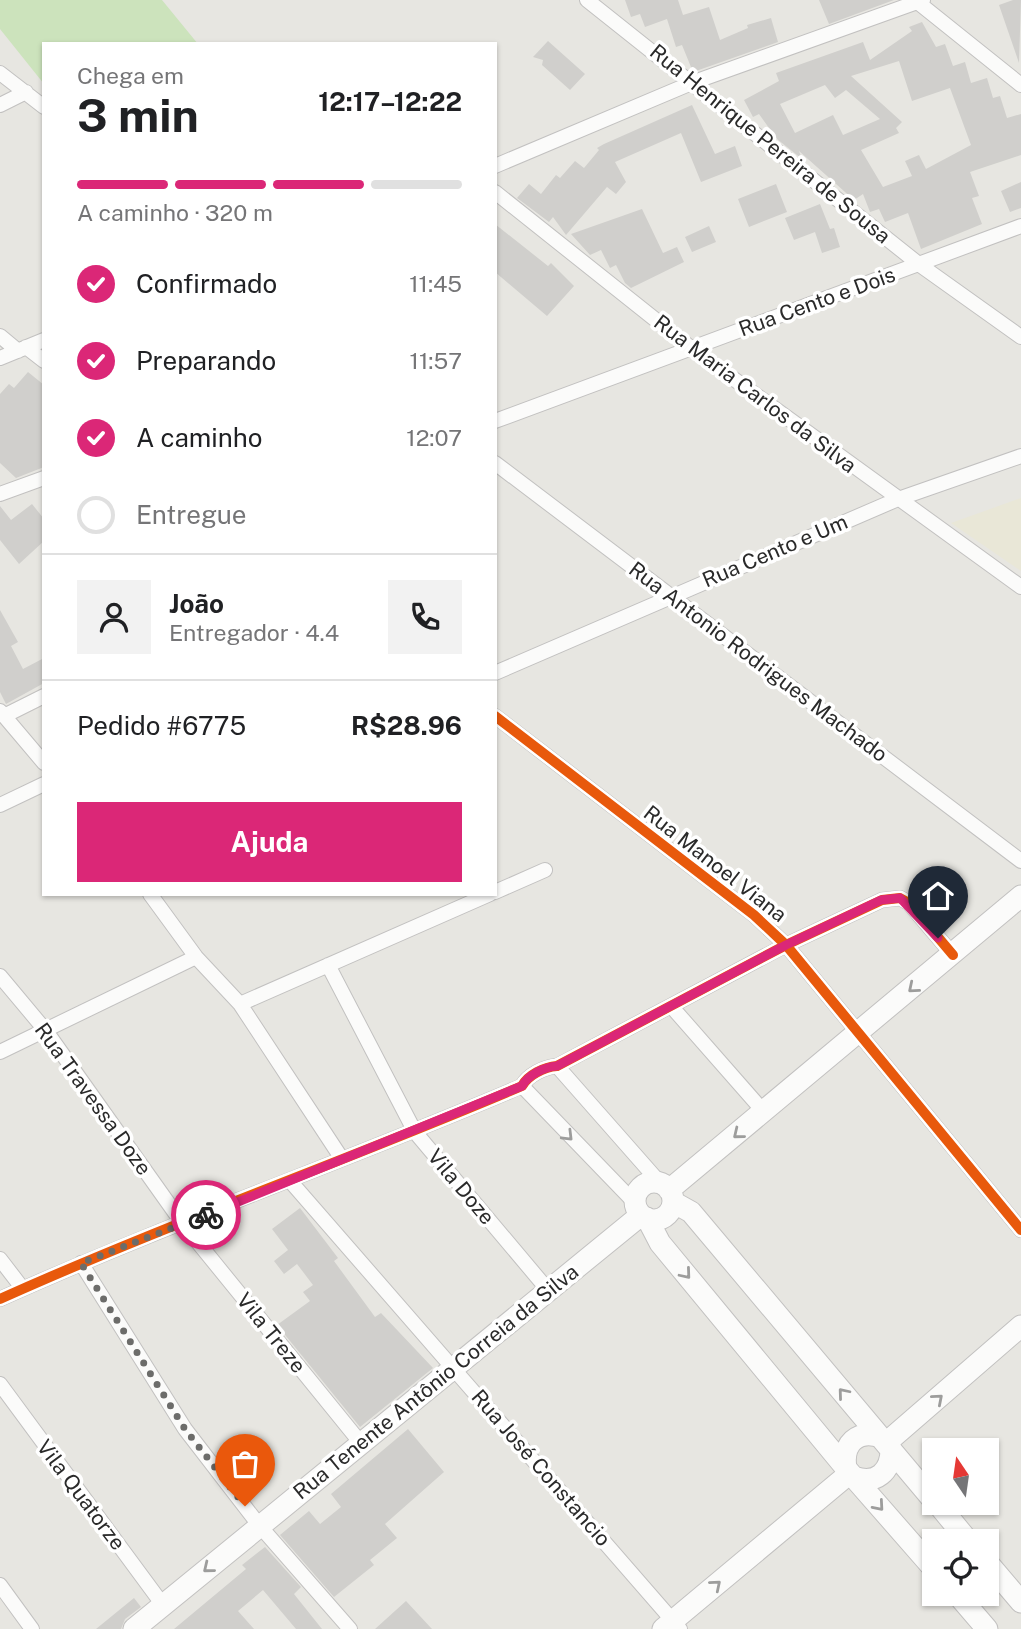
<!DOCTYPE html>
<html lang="pt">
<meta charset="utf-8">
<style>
:root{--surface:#fff;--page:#f2f2f2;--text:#202124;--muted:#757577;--line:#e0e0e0;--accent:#db2777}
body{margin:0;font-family:"Public Sans",sans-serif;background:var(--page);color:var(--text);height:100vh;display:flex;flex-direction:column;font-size:26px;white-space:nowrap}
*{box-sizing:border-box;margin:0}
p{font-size:23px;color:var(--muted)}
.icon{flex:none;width:38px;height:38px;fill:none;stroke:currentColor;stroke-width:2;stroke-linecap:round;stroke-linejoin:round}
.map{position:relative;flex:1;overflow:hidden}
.panel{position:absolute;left:42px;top:42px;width:455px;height:854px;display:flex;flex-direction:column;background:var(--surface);border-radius:0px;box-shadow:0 2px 5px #0004}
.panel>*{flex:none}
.needle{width:46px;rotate:347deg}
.controls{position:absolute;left:922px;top:1438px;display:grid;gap:14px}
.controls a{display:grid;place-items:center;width:77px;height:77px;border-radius:0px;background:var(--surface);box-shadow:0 2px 5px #0004;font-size:35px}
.pin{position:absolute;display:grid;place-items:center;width:60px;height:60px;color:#fff;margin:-72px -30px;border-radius:50% 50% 50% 0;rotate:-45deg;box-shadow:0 0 7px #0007}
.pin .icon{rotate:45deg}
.courier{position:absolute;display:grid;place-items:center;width:70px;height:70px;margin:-35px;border:5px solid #db2777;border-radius:50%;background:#fff;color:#222;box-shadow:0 2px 9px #0007}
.headline em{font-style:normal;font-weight:700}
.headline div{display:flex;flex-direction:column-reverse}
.headline{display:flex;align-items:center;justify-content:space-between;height:119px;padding:0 35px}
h1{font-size:46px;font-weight:700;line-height:52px}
.bar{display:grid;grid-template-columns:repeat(4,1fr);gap:10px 7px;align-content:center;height:84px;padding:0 35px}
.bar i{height:9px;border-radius:5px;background:var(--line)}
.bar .current{background:var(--accent)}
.bar p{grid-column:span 4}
.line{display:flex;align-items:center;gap:18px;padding:0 35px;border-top:2px solid var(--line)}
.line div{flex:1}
.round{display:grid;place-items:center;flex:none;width:74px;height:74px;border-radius:0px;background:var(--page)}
ol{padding:0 35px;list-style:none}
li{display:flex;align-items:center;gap:21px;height:77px}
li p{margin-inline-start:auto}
li .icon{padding:7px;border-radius:50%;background:var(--accent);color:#fff;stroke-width:4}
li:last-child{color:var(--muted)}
li i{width:38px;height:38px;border:4px solid var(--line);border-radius:50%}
.button{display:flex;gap:14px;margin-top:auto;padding:14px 35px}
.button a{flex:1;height:80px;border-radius:0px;background:var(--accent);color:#fff;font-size:28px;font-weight:700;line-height:80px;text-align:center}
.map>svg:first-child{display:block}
.education{fill:#e9e7d7}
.pitch{fill:#cce3bc}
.building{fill:#d0cfcc;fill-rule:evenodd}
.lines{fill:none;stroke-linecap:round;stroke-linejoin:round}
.street-casing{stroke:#c2c1c0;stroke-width:16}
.secondary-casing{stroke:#c2c1c0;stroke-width:23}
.street{stroke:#fbfbfa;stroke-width:14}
.secondary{stroke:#fbfbfa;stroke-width:21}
.cycleway-casing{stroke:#fff;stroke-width:15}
.cycleway{stroke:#e8590c;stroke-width:10}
.oneway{stroke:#9d9d9c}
.done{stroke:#6c6c6a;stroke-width:7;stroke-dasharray:0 12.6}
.route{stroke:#db2777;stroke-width:9}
.labels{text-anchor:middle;stroke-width:7;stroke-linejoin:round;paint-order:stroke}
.street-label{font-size:21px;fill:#2a2a2a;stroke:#fff}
</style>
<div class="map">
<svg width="1021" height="1629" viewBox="0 0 1021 1629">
<rect width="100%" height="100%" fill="#e7e6e1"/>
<!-- education -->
<path class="education" d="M1021 498V571L951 523Z"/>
<!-- pitch -->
<path class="pitch" d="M0 0H162L198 44H44V84L0 29Z"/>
<!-- building -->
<path class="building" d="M625 0H678L683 15 709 7 720 40 748 28 747 25 771 18 778 42 693 72 682 45 676 47 667 19 645 27 640 14 631 17Z
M819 0H894L829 24Z
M1013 0H1021L1019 63 999 5Z
M922 22 936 47 945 44 953 66 965 62 971 83 987 78 993 98 1000 96 1007 118 1021 114V155L970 172 979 196 972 198 982 224 921 249 908 213 885 222 879 209 870 212 863 194 854 200 799 151 802 159 777 139 759 114 753 117 744 100 779 81 776 73 863 42 870 60 912 31 909 27ZM899 61 912 101 950 88 971 145 926 169 919 155 905 161 912 176 883 187 861 150 899 133 896 128 902 122 851 76ZM825 85 835 98 846 90 880 119 843 135 833 115 795 133 780 104Z
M548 41 585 74 570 90 542 65 543 60 533 57Z
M692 105 715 154 735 146 742 166 701 182 681 133 615 162 626 182 616 194 607 187 566 235 553 217 549 222 517 198 529 184 541 194 556 175 560 178 575 161 584 168 599 150 597 148 604 144Z
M1021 182V208L1010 212 1001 191Z
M776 184 787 212 749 227 738 199Z
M820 204 830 229 834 228 840 247 822 253 815 232 794 240 785 218Z
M642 209 663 253 677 247 684 262 631 288 625 283 616 265 610 268 601 250 590 255 571 234Z
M495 224 548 266 551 263 574 286 547 316 495 272Z
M709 226 716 242 692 252 685 237Z
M28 372 44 385V467L16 478 0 463V394L9 384 14 388Z
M32 504 44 519V541L19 564 0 540V506L11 520Z
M0 610 18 642 11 646 23 669 44 658V683L6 704 0 692Z
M300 1208 338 1258 334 1261 375 1317 381 1313 433 1368 360 1427 277 1325 310 1301 303 1292 313 1285 297 1264 284 1274 274 1261 288 1250 272 1229Z
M408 1429 444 1472 385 1524 397 1538 370 1560 374 1565 334 1597 280 1535 309 1511 320 1524 341 1507 331 1494Z
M265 1547 301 1587 294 1594 322 1629H296L263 1590 238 1611 254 1629H174L246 1569 242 1565Z
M134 1598 141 1607 125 1619 121 1629H96Z
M406 1601 432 1629H375Z"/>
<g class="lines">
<defs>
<path id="street" d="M587 0 920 265 1021 337
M915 0 1021 85
M0 73 44 107
M0 105 26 92
M495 166 694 82 923 0
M495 192 691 348 1021 587
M0 336 18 351
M26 347 44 361
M0 358 44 340
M495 421 1021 226
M495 463 1021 861
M0 494 44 478
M495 673 898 499 1021 456
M0 711 44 763
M4 716 44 696
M495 716 754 915 786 945 1021 1230
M0 805 44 784
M495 892 545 870
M150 894 196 957 240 1004 342 1159
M328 965 415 1132 548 1290
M0 976 46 1031 183 1224 360 1442
M240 1004 490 894
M671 1006 764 1112
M0 1052 196 957
M557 1066 660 1183
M522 1086 635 1203
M291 1182 680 1629
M0 1259 23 1289
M81 1263 185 1429 259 1525 350 1629
M0 1299C171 1222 349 1160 522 1086 528 1075 544 1067 557 1066L786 945 882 900 900 898 909 903 953 955
M0 1384 163 1605
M0 1585 32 1629"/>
<path id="secondary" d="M635 1201a19 19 0 1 1 38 0a19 19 0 1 1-38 0Z
M669 1190 1021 896
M673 1202 691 1212 934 1501
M647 1218 660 1243 850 1473 934 1569
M886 1443 1021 1326
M846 1468C842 1444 857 1429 881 1437
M854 1477C876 1485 891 1472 891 1449
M937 1503 969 1542
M987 1562 1021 1602
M957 1594 987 1629
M134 1629 641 1215
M663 1629 850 1473"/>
</defs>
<!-- street casing -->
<use href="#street" class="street-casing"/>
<!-- secondary casing -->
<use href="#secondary" class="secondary-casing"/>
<!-- street -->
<use href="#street" class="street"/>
<!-- secondary -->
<use href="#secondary" class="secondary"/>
<defs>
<path id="cycleway" d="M495 716 754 915 786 945 1021 1230
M0 1299C171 1222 349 1160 522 1086 528 1075 544 1067 557 1066L786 945 882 900 900 898 909 903 953 955"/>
</defs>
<!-- cycleway casing -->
<use href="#cycleway" class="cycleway-casing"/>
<!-- cycleway -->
<use href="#cycleway" class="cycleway"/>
</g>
<!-- one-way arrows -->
<defs><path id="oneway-chevron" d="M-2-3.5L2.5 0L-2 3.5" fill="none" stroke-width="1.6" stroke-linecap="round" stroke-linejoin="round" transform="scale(1.75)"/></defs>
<g class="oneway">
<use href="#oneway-chevron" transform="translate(913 988) rotate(140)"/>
<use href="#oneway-chevron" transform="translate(738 1134) rotate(141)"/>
<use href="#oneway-chevron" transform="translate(568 1136) rotate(45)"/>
<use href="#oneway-chevron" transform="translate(686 1274) rotate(50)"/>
<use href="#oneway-chevron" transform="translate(843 1393) rotate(-130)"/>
<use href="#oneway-chevron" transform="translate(938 1399) rotate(-41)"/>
<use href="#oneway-chevron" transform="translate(879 1506) rotate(49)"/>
<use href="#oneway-chevron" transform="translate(208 1568) rotate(141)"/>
<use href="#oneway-chevron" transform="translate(716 1585) rotate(-40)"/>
</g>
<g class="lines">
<!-- done -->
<path class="done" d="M206 1215 81 1263 185 1429 245 1506"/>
<!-- route -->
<path class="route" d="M206 1215 522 1086C528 1075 544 1067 557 1066L786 945 881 900 900 898 938 938"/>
</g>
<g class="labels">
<!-- street labels -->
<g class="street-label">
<text transform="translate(770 144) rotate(39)" y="7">Rua Henrique Pereira de Sousa</text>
<text transform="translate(817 302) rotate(-20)" y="7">Rua Cento e Dois</text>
<text transform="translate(755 394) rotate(37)" y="7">Rua Maria Carlos da Silva</text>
<text transform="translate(775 551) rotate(-23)" y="7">Rua Cento e Um</text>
<text transform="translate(758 662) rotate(37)" y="7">Rua Antonio Rodrigues Machado</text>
<text transform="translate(715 864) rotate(38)" y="7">Rua Manoel Viana</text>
<text transform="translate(93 1099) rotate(54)" y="7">Rua Travessa Doze</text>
<text transform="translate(461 1187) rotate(50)" y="7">Vila Doze</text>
<text transform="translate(271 1333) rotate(51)" y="7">Vila Treze</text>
<text transform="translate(436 1382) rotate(-39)" y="7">Rua Tenente Antônio Correia da Silva</text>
<text transform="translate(541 1468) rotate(49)" y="7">Rua José Constancio</text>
<text transform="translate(81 1495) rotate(53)" y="7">Vila Quatorze</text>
</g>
</g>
</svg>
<div class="controls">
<a><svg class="needle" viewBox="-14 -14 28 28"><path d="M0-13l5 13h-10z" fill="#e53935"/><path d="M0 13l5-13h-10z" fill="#757577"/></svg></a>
<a><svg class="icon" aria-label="locate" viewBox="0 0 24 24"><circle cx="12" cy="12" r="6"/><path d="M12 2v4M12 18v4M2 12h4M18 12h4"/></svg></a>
</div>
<div class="pin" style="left:245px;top:1506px;background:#ea580c"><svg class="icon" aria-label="bag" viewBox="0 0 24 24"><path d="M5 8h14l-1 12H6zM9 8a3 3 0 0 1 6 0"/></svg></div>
<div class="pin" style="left:938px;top:938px;background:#1f2937"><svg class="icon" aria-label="home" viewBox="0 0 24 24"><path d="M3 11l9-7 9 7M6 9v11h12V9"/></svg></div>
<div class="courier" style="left:206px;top:1215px"><svg class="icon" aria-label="bike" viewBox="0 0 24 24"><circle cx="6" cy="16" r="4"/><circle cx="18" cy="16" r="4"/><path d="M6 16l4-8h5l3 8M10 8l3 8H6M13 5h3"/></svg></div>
<section class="panel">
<div class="headline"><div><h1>3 min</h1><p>Chega em</p></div><em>12:17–12:22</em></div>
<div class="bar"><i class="current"></i><i class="current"></i><i class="current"></i><i></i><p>A caminho · 320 m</p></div>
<ol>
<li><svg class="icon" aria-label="check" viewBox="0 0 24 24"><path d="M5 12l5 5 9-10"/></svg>Confirmado<p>11:45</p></li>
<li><svg class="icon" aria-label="check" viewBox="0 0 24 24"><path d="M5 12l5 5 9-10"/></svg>Preparando<p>11:57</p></li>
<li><svg class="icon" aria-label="check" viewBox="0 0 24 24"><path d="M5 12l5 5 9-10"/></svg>A caminho<p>12:07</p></li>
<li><i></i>Entregue</li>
</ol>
<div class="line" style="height:126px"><a class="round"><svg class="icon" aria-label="person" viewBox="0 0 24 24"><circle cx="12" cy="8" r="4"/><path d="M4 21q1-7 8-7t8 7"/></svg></a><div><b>João</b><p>Entregador · 4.4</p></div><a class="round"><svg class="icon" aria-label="phone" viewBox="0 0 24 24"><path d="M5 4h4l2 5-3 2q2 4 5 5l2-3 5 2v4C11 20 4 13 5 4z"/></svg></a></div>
<div class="line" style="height:91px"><div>Pedido #6775</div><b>R$28.96</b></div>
<div class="button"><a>Ajuda</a></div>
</section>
</div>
